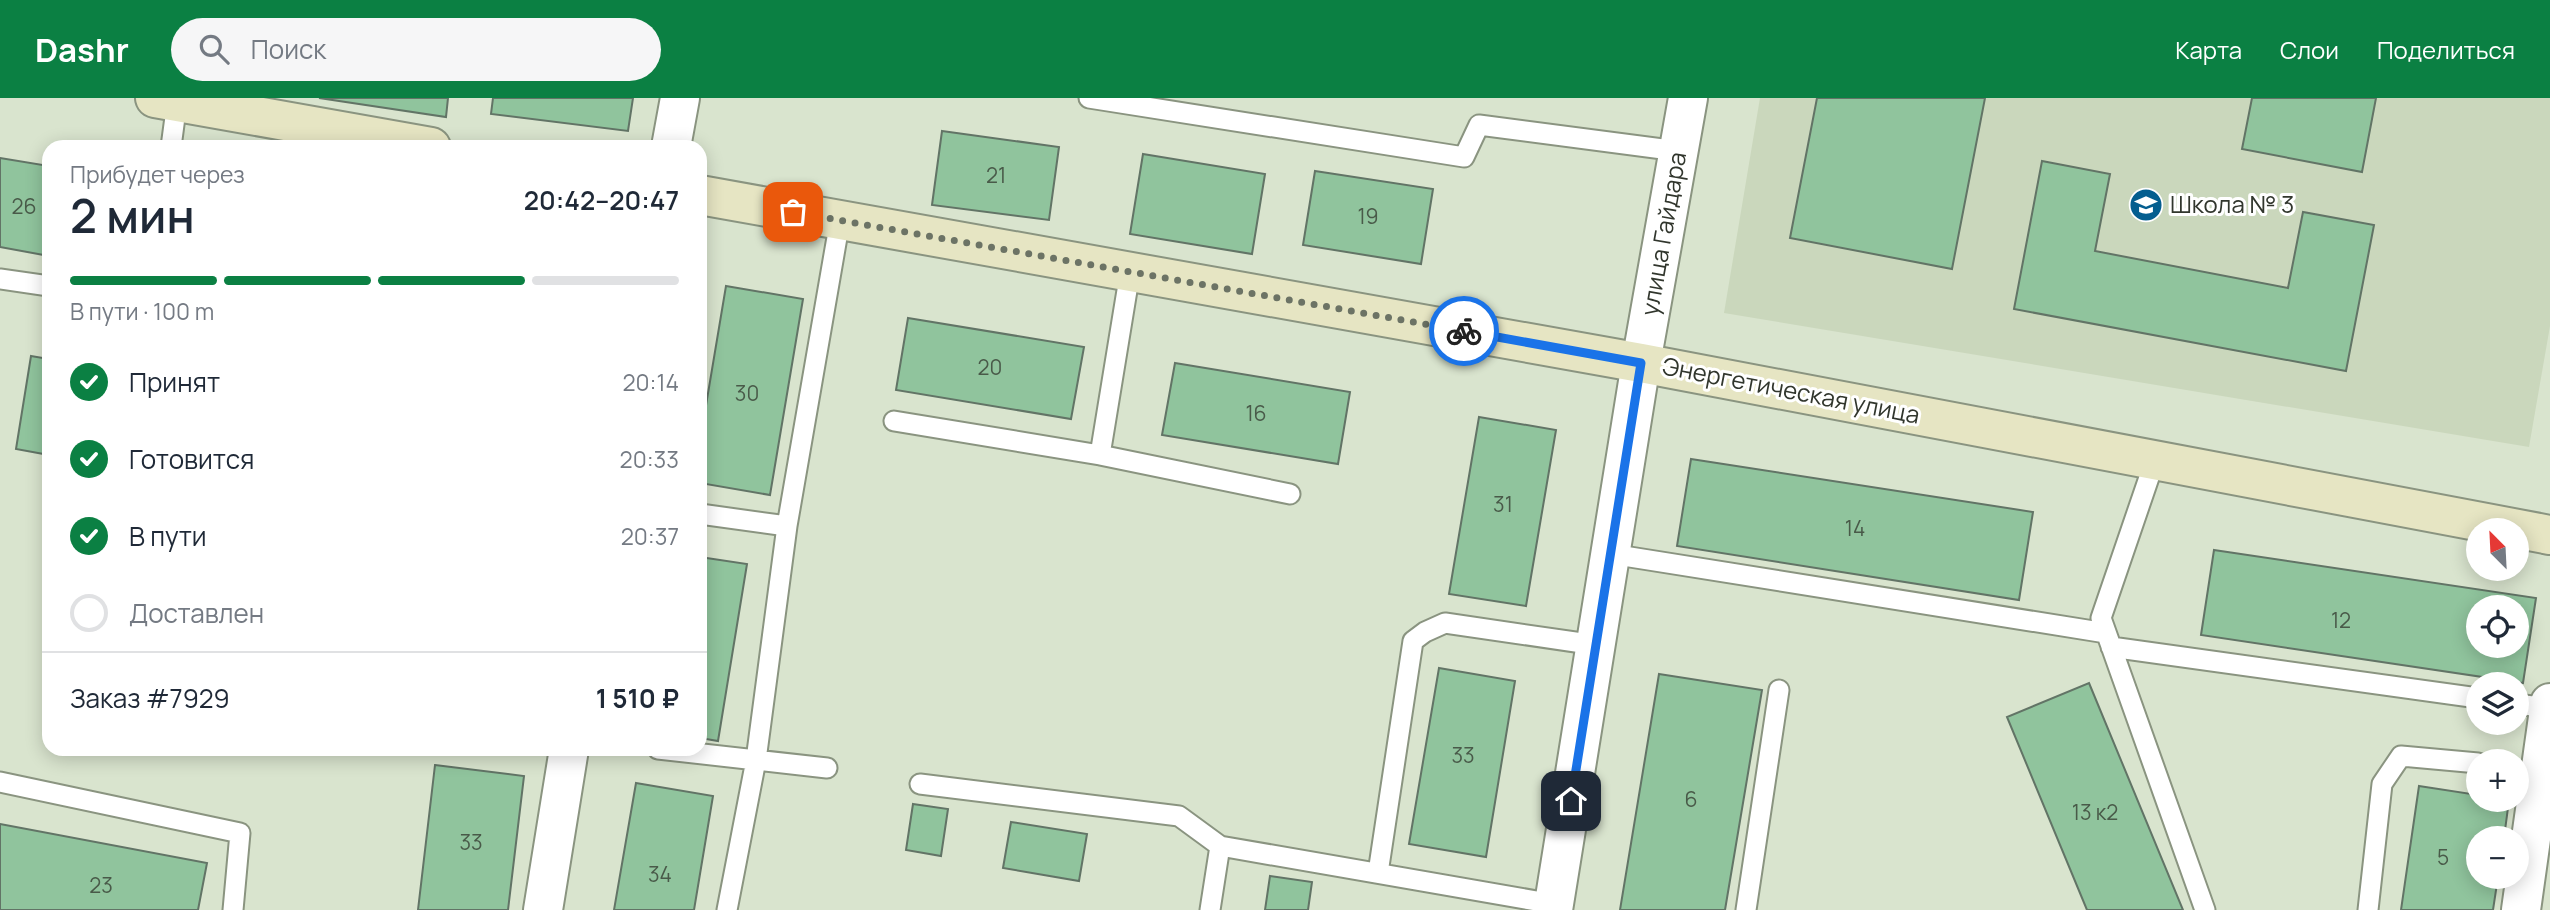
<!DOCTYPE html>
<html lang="ru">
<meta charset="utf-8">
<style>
:root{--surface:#fff;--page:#f6f6f7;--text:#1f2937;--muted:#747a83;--line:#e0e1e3;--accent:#0b8043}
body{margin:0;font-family:Manrope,sans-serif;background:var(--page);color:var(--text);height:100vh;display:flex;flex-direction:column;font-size:26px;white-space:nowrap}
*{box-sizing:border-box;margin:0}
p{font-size:23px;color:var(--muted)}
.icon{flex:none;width:38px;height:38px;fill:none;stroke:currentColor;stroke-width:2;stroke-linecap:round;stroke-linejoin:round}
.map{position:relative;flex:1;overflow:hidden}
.side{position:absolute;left:42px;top:42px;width:665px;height:616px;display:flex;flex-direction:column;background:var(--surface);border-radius:21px;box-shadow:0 4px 18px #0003}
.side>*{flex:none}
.needle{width:46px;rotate:336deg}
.buttons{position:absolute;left:2466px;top:420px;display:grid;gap:14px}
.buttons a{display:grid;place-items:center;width:63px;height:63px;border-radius:50%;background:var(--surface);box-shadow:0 4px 18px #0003;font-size:35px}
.pin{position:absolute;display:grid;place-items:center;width:60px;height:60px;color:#fff;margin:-30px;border-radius:14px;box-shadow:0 4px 10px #0006}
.courier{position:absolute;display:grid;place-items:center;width:70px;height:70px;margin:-35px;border:5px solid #1a73e8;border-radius:50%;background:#fff;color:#222;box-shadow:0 2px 9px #0007}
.head em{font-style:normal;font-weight:600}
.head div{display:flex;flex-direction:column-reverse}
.head{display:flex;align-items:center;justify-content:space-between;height:119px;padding:0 28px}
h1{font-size:46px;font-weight:600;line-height:52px}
.bar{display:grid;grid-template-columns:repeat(4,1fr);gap:10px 7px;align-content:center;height:84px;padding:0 28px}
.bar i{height:9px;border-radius:5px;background:var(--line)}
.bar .current{background:var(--accent)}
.bar p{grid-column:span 4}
.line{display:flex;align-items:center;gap:18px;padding:0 28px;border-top:2px solid var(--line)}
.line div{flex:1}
ol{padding:0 28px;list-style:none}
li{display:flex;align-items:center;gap:21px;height:77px}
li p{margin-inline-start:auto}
li .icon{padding:7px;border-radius:50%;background:var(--accent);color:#fff;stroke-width:4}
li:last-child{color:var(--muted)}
li i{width:38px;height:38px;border:4px solid var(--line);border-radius:50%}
header{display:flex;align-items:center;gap:42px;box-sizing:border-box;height:98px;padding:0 35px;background:var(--accent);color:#fff}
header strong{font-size:33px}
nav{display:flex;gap:38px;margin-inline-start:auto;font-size:24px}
.search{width:490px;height:63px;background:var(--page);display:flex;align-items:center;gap:18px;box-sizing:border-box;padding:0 24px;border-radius:38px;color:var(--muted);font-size:26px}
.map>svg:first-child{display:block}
.built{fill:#cad7bc}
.building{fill:#90c49d;stroke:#627466;stroke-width:2;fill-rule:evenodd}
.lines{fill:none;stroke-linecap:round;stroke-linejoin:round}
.lane-casing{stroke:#8a9480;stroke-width:23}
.street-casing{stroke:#8a9480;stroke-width:42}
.secondary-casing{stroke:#8a9480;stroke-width:42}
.lane{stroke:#fff;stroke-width:19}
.street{stroke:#fff;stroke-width:38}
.secondary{stroke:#e6e5c3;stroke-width:38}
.done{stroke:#6c7365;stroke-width:7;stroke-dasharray:0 12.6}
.route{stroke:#1a73e8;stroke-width:9}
.labels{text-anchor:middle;stroke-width:6;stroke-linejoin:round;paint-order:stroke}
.number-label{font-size:21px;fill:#495a49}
.poi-label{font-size:24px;fill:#31362d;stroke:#fff;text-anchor:start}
.street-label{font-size:24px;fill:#31362d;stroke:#fff}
</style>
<header>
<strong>Dashr</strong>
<div class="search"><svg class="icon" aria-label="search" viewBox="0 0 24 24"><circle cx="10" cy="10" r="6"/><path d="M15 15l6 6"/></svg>Поиск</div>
<nav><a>Карта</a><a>Слои</a><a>Поделиться</a></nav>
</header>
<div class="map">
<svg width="2550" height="812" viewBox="0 0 2550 812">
<rect width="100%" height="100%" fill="#d9e4ce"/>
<!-- built -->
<path class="built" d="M1760 0H2550V228L2529 349 1724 215Z"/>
<!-- building -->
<path class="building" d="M319 0H448L446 19Z
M493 0H633L628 33 491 16Z
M1817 0H1985L1952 171 1790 140Z
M2252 0H2376L2362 74 2242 51Z
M942 33 1059 49 1049 122 932 107Z
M1143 56 1265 76 1252 156 1130 136Z
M0 60 49 68V158L0 149Z
M2042 63 2110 76 2095 153 2288 190 2303 114 2374 127 2346 273 2014 211Z
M1315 73 1433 91 1421 166 1303 147Z
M726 188 803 201 770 397 700 385V343Z
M908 220 1084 249 1071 321 896 292Z
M31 258 49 261V357L16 351Z
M1175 265 1350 294 1338 366 1162 337Z
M1479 319 1556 332 1526 508 1449 496Z
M1691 361 2033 414 2019 502 1677 448Z
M2214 452 2536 500 2523 585 2201 537ZM2478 509H2516V548H2478Z
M700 459 747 466 718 643 700 640Z
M1439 570 1515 583 1486 759 1409 746Z
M1659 576 1762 592 1725 812H1620Z
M2089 585 2183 812H2087L2007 619Z
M435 667 524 678 508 812H418Z
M636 685 713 698 694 812H614Z
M2419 688 2478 697V702H2509L2504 740H2478V779H2498L2493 812H2401Z
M913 706 948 711 941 758 906 752Z
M1011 724 1087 736 1079 783 1003 770Z
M0 726 207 765 198 812H0Z
M1270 778 1312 784 1308 812H1265Z"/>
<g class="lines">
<defs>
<path id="lane" d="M1089 0 1464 59 1479 27 1678 53
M171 49 177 4
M0 181 49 188
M894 323 1100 357 1290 396
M1100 357 1130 174
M2155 362 2101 520 2205 812
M700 416 787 428 840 122
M1611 456 2106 535
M2111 549 2478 600
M2516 606 2549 610
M658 651 827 670
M0 684 240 735 233 812
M920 686 1179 718 1220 748
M1378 775 1413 543 1425 534 1445 525 1596 547
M727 812 756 662 787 428
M1210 812 1220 748 1554 806
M1746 812 1779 592
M2368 812 2382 686 2401 658 2478 665"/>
<path id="street" d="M671 49 680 0
M543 812 569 651
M1553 812 1641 265 1688 0
M2521 812 2550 605"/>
<path id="secondary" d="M155 0 431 49
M700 97 1641 265 2550 437"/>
</defs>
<!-- lane casing -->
<use href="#lane" class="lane-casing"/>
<!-- street casing -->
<use href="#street" class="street-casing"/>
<!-- secondary casing -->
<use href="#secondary" class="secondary-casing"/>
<!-- lane -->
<use href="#lane" class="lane"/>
<!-- street -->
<use href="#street" class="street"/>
<!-- secondary -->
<use href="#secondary" class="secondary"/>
</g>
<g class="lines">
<!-- done -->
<path class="done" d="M793 114 1464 233"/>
<!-- route -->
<path class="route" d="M1464 233 1641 265 1571 703"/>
</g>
<!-- icons -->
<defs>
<symbol id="school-disc" viewBox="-11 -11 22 22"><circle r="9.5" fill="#045e8f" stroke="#fff"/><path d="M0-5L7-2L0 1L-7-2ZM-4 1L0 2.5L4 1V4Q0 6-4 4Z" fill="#fff"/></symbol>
</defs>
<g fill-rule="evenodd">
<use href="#school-disc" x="2127" y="88" width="38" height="38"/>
</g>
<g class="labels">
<!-- number labels -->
<g class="number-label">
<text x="996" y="85">21</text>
<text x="24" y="116">26</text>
<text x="1368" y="126">19</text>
<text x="990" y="277">20</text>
<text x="747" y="303">30</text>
<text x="1256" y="323">16</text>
<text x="1503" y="414">31</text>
<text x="1855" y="438">14</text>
<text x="2341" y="530">12</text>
<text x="1463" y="665">33</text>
<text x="1691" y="709">6</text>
<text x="2095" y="722">13 к2</text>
<text x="471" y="752">33</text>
<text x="2443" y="767">5</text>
<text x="660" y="784">34</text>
<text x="101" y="795">23</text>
</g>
<!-- poi labels -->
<g class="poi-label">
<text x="2170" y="115">Школа № 3</text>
</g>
<!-- street labels -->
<g class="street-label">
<text transform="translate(1664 136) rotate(-80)" y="8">улица Гайдара</text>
<text transform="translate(1791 293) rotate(11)" y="8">Энергетическая улица</text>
</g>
</g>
</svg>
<div class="buttons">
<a><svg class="needle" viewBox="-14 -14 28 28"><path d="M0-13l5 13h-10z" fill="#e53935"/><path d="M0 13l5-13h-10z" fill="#747a83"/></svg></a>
<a><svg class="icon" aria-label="locate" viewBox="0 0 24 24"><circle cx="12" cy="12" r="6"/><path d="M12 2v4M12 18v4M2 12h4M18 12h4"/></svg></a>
<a><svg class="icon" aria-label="layers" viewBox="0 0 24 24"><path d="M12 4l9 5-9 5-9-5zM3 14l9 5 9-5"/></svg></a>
<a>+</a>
<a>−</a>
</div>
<div class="pin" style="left:793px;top:114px;background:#ea580c"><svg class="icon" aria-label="bag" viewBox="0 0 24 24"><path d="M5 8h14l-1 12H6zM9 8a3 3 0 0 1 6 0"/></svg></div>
<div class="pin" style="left:1571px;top:703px;background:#1f2937"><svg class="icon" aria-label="home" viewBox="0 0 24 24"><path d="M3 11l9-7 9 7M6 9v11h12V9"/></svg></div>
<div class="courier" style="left:1464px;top:233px"><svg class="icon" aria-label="bike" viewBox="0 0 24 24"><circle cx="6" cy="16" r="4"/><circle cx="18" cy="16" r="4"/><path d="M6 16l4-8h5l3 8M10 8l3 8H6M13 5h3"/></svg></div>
<section class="side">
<div class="head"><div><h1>2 мин</h1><p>Прибудет через</p></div><em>20:42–20:47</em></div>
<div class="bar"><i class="current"></i><i class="current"></i><i class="current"></i><i></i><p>В пути · 100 m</p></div>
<ol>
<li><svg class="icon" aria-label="check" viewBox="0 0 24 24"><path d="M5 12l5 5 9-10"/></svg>Принят<p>20:14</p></li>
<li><svg class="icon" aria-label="check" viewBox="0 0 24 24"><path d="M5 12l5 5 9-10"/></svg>Готовится<p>20:33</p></li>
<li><svg class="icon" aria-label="check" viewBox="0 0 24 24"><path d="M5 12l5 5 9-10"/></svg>В пути<p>20:37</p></li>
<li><i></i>Доставлен</li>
</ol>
<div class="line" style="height:91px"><div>Заказ #7929</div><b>1 510 ₽</b></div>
</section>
</div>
